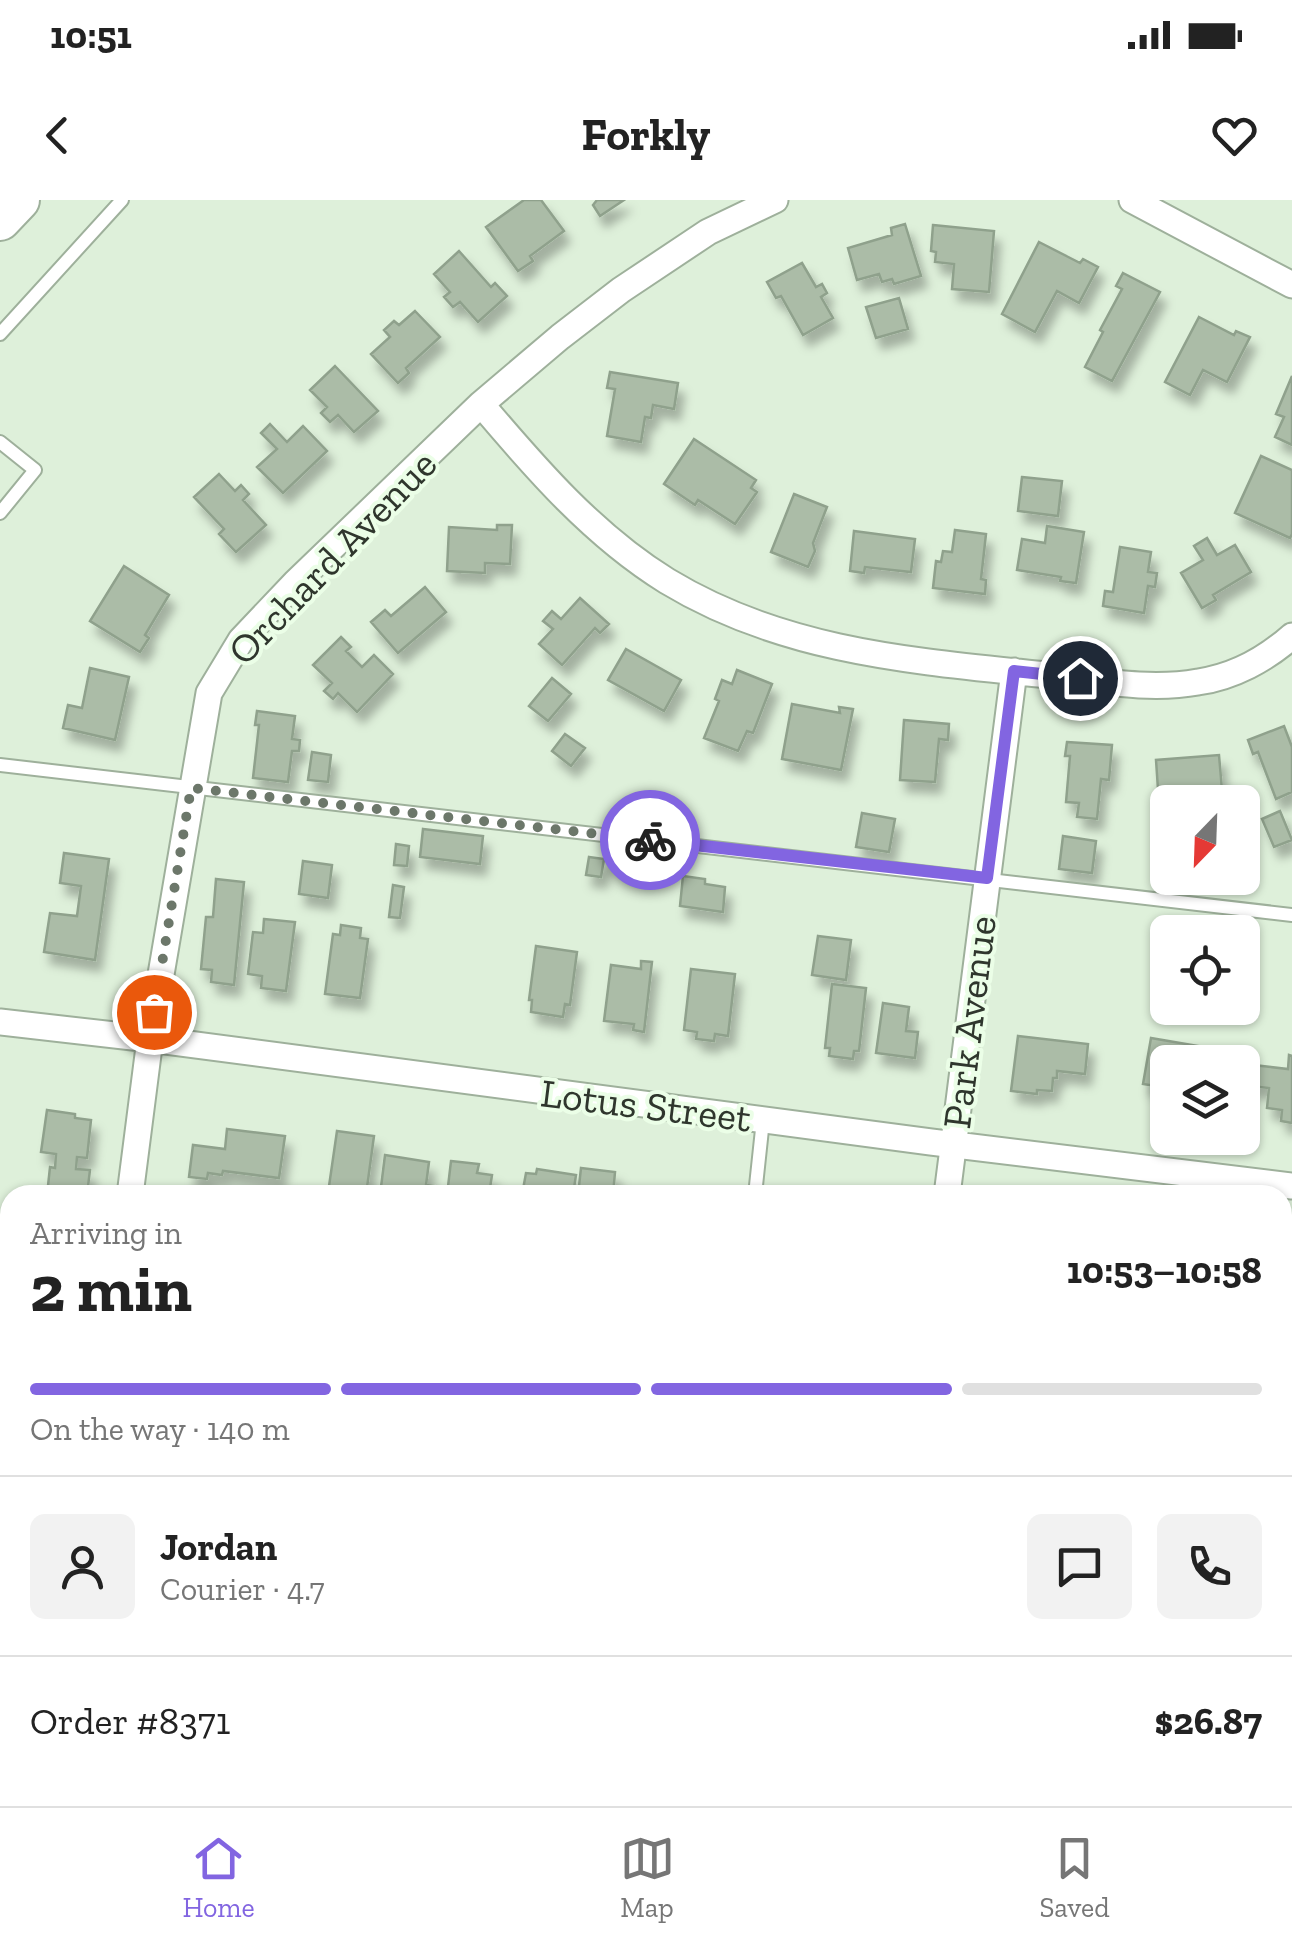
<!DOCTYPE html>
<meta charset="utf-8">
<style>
:root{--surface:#fff;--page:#f2f2f2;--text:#222;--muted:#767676;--line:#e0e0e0;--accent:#8265e1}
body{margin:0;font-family:"Zilla Slab",serif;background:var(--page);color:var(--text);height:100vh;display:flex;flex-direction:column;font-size:38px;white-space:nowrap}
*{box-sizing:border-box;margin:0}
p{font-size:32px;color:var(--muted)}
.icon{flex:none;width:55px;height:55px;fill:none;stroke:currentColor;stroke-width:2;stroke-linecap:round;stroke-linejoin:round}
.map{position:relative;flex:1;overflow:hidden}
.details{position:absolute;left:0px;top:985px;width:1292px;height:622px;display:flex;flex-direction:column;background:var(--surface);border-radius:30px 30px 0 0;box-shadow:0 2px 8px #0004}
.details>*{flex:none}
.needle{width:65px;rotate:203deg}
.fabs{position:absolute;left:1150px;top:585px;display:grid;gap:20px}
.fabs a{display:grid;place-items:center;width:110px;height:110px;border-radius:15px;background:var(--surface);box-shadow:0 2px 8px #0004;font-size:50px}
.pin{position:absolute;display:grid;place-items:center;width:85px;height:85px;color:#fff;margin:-42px;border:5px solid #fff;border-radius:50%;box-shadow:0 2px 10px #0007}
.courier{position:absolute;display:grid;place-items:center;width:100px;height:100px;margin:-50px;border:8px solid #8265e1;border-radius:50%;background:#fff;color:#222;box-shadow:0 2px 12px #0007}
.headline em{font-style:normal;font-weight:700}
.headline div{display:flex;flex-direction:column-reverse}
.headline{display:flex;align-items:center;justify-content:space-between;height:170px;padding:0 30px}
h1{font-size:65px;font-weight:700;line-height:75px}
.bar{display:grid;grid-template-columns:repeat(4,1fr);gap:15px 10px;align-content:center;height:120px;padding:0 30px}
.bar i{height:12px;border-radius:8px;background:var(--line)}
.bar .current{background:var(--accent)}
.bar p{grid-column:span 4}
.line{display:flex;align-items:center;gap:25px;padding:0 30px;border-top:2px solid var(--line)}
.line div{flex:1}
.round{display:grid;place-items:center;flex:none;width:105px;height:105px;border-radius:15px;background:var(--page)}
.status{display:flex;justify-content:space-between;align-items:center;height:70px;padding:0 50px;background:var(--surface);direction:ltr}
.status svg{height:28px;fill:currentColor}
header{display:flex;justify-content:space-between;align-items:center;height:130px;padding:0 30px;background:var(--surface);font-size:45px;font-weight:700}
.dock{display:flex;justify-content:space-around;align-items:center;height:140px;border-top:2px solid var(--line);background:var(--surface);font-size:28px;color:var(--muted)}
.dock a{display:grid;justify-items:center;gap:5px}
.dock .current{color:var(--accent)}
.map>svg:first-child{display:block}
.building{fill:#abbca7;stroke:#8fa18c;stroke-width:2.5;filter:url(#shadow)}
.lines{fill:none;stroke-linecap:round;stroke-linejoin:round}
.service-casing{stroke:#9eb09b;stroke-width:16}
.minor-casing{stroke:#9eb09b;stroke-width:29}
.trunk-casing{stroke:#9eb09b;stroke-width:44}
.service{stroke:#fff;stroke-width:12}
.minor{stroke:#fff;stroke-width:25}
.trunk{stroke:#fff;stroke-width:40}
.done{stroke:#6c776a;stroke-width:10;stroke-dasharray:0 18}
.route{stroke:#8265e1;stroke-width:12}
.labels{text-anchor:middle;stroke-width:8;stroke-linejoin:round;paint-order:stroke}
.street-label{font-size:40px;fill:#2f362d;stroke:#ebfee7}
</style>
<div class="status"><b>10:51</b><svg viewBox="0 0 49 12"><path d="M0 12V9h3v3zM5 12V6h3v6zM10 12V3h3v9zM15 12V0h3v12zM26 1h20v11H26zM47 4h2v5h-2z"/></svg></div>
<header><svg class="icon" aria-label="back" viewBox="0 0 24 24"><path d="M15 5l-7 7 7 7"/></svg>Forkly<svg class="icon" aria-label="heart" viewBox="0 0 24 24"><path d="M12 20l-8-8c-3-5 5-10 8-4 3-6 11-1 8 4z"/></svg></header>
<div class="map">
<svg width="1292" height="1606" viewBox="0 0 1292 1606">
<defs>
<filter id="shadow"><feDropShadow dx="6" dy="11" stdDeviation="5" flood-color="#0004"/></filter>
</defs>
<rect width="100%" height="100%" fill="#def0da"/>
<!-- building -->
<path class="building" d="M524 0H541L564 31 530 56 533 61 518 71 486 27Z
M597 0H624L600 16 593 5Z
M905 24 921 76 894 84 892 79 882 82 879 74 857 80 848 48 892 35 891 28Z
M933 25 994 31 989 92 952 89 954 64 935 62 936 52 931 51Z
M1039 42 1080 63 1083 59 1098 67 1079 103 1057 91 1035 132 1002 114Z
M459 51 491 87 495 83 507 96 478 122 460 102 453 107 444 97 450 92 434 74Z
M802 63 816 87 822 84 827 93 821 97 833 118 803 135 781 96 776 98 767 82Z
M1123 73 1160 92 1112 181 1085 167 1103 132 1100 130 1122 89 1116 86Z
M899 98 908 129 876 138 866 107Z
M415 111 440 137 406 168 409 173 398 183 371 154 390 137 384 130 394 121 399 125Z
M1199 117 1234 135 1236 131 1250 137 1227 182 1203 170 1190 195 1165 182Z
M335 166 378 211 354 232 338 215 330 222 321 213 327 207 310 190Z
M610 172 678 183 674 209 653 205 651 218 645 217 641 242 607 236 615 189 607 188Z
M1292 176V245L1275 237 1284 217 1276 214Z
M270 224 287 242 303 226 327 251 283 293 257 267 277 249 261 233Z
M694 239 756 280 751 288 757 292 735 324 698 300 695 305 664 284Z
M1261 256 1292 270V334L1290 338 1235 313Z
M219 274 235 291 241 285 249 294 243 300 266 325 236 352 219 334 224 329 194 297Z
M1022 277 1062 281 1058 316 1018 311Z
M794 294 827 307 813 343 815 351 808 367 771 352Z
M497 325H512L510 364 485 363V373L447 371 449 327 497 330Z
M1047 326 1084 332 1076 383 1060 381 1061 377 1017 370 1022 339 1045 343Z
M955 330 986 334 981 379 986 380 985 394 933 388 936 361 941 362 943 351 952 352Z
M854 331 915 339 911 372 865 367 864 373 850 371Z
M1207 338 1217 355 1235 345 1251 372 1213 395 1216 400 1202 408 1181 373 1203 360 1194 346Z
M1120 347 1151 352 1148 372 1157 373 1155 387 1148 386 1144 413 1103 406 1105 391 1113 392Z
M124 366 169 395 145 435 149 438 140 452 90 421Z
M425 387 446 412 398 453 371 422 385 410 391 416Z
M580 398 609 424 600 433 595 428 562 465 539 444 553 429 543 421 552 411 561 419Z
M341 437 351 447 346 451 362 467 374 455 393 474 357 512 338 493 333 499 324 491 332 483 313 465Z
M626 449 681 480 664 511 608 480Z
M90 468 129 477 115 540 63 528 68 505 82 508Z
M737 470 772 484 753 533 747 531 738 551 704 538 719 501 715 499 722 480 732 484Z
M552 478 571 494 548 521 529 506Z
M792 504 840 513 839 507 853 509 841 570 782 559Z
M257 511 295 516 292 539 300 540 299 551H292L288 582 253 578 259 525H255Z
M904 520 949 524 948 540 939 539 935 582 900 580Z
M1284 526 1292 547V592L1276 599 1258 552 1253 554 1248 540Z
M565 534 585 548 571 566 552 551Z
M1067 542 1112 545 1109 580 1101 579 1097 619 1077 617 1079 603 1066 602 1070 556H1065Z
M312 552 331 555 328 582 308 580Z
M1219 555 1223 602H1168V634H1161L1156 560Z
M1280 611 1292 640 1274 647 1262 619Z
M862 613 895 619 889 652 856 647Z
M423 629 483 636 480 664 420 657Z
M1063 636 1096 641 1092 673 1059 669Z
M396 644 409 646 407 666 394 665Z
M64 653 109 659 95 760 44 752 50 713 77 716 81 686 60 683Z
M589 657 604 659 601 677 586 675Z
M303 661 332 665 328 698 299 694Z
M683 676 705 679V684L725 687 723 712 680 706Z
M216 679 244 682 234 785 211 782 212 770 201 769 206 717H213Z
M393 685 404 687 400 718 389 717Z
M264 719 295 722 286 791 261 788 262 776 248 774 253 732 263 733Z
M341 725 361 728 360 738 368 739 360 798 325 794 333 734 340 735Z
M818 736 851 740 846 780 812 775Z
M536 746 577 752 570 805 565 804 563 817 531 812 532 800H529Z
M641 761 652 762 644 832 633 830 634 824 604 821 611 765 641 769Z
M691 769 735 774 728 836 715 834 714 841 696 839 697 832 684 830Z
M832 784 866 788 859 851H854L853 859 829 856 830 848H825Z
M883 803 909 807 906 831 918 832 915 858 876 853Z
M1018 836 1088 844 1085 874 1057 871V878H1053L1052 891 1037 890V894L1011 891Z
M1151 838 1198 846 1196 862H1168V888L1143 884Z
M1289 855 1292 856V923L1281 921 1282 910 1267 908 1269 888 1251 886 1253 865 1288 869Z
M47 910 75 914V918L91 920 87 958 77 957 76 969 90 970 87 995H47L50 967 55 968 56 954 41 952Z
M227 929 285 936 279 978 223 971 222 975 208 973 207 979 189 977 193 945 225 949Z
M337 931 374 936 366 995 328 993Z
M385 955 429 962 426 985 434 986 433 995H380Z
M451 961 479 964 477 973 492 975 489 995H447Z
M581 968 615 972 613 995H578Z
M537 969 576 975 573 995H522L526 973 536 974Z
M1282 1070 1292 1071V1137L1282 1136Z
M1282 1170 1292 1171 1290 1206 1282 1205Z
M1288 1351H1292V1426L1282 1425Z
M0 1403 10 1404V1479L0 1478Z
M1282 1558 1292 1559 1290 1606H1245L1246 1598H1282Z
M1109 1598H1159L1158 1606H1108Z"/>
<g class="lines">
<defs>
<path id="service" d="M0 134 122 0
M0 242 35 270 0 313
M0 565 1292 715
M755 995 763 920
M0 1076 10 1077
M1282 1243 1292 1244
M0 1594 10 1595
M31 1598 106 1606"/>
<path id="minor" d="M1132 0 1292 85
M481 204C536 269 594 336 667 381 784 452 914 461 1047 475 1096 480 1148 491 1198 482 1233 477 1266 459 1292 436
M0 822 150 839 931 942 1292 986
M130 995 150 839 209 493 241 440 295 383 481 204 560 137 621 90 708 32 775 0
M947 995 1014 471
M0 1329 10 1330
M1282 1494 1292 1495
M63 1601V1598
M870 1606 871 1598"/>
<path id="trunk" d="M0 20 19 0"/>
</defs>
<!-- service casing -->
<use href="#service" class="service-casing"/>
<!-- minor casing -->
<use href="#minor" class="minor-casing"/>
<!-- trunk casing -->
<use href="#trunk" class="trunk-casing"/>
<!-- service -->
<use href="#service" class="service"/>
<!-- minor -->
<use href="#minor" class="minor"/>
<!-- trunk -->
<use href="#trunk" class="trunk"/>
</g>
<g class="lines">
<!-- done -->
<path class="done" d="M154 812 191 588 650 640"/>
<!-- route -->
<path class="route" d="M650 640 987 678 1014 471 1080 478"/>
</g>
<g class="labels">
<!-- street labels -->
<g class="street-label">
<text transform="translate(332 357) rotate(-46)" y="14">Orchard Avenue</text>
<text transform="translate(969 822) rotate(-83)" y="14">Park Avenue</text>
<text transform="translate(646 905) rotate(7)" y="14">Lotus Street</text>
</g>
</g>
</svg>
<div class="fabs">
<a><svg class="needle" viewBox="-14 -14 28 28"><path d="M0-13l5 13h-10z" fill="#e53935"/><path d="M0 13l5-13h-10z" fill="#767676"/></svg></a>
<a><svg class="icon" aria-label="locate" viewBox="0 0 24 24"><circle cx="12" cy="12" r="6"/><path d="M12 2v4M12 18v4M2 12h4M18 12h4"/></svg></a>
<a><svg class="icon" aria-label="layers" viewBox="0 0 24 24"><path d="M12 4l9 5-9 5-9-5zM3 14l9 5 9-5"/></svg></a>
</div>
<div class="pin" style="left:154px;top:812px;background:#ea580c"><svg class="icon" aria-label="bag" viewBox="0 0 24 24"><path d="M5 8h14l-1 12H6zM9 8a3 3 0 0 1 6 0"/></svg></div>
<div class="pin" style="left:1080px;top:478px;background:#1f2937"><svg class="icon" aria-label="home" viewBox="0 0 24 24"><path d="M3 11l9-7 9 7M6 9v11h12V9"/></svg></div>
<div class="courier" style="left:650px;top:640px"><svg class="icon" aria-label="bike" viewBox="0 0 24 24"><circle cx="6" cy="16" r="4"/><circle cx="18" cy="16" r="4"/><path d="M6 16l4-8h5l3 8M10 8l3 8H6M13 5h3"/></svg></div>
<section class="details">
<div class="headline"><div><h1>2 min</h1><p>Arriving in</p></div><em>10:53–10:58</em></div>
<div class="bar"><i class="current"></i><i class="current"></i><i class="current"></i><i></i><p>On the way · 140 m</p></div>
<div class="line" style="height:180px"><a class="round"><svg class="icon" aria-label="person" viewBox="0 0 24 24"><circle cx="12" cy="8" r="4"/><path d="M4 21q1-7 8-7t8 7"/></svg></a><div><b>Jordan</b><p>Courier · 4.7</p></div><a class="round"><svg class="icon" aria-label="chat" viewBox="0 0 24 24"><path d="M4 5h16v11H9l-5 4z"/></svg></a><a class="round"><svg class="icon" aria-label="phone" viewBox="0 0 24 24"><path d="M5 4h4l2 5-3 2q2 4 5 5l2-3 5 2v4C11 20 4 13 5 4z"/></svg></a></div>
<div class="line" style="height:130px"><div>Order #8371</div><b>$26.87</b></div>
</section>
</div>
<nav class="dock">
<a class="current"><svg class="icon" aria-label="home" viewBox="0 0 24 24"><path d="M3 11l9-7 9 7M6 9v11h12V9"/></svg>Home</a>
<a><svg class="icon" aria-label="map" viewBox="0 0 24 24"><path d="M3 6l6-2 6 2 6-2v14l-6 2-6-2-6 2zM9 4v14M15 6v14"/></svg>Map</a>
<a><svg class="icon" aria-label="saved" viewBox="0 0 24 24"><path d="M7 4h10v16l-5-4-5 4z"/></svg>Saved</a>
</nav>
